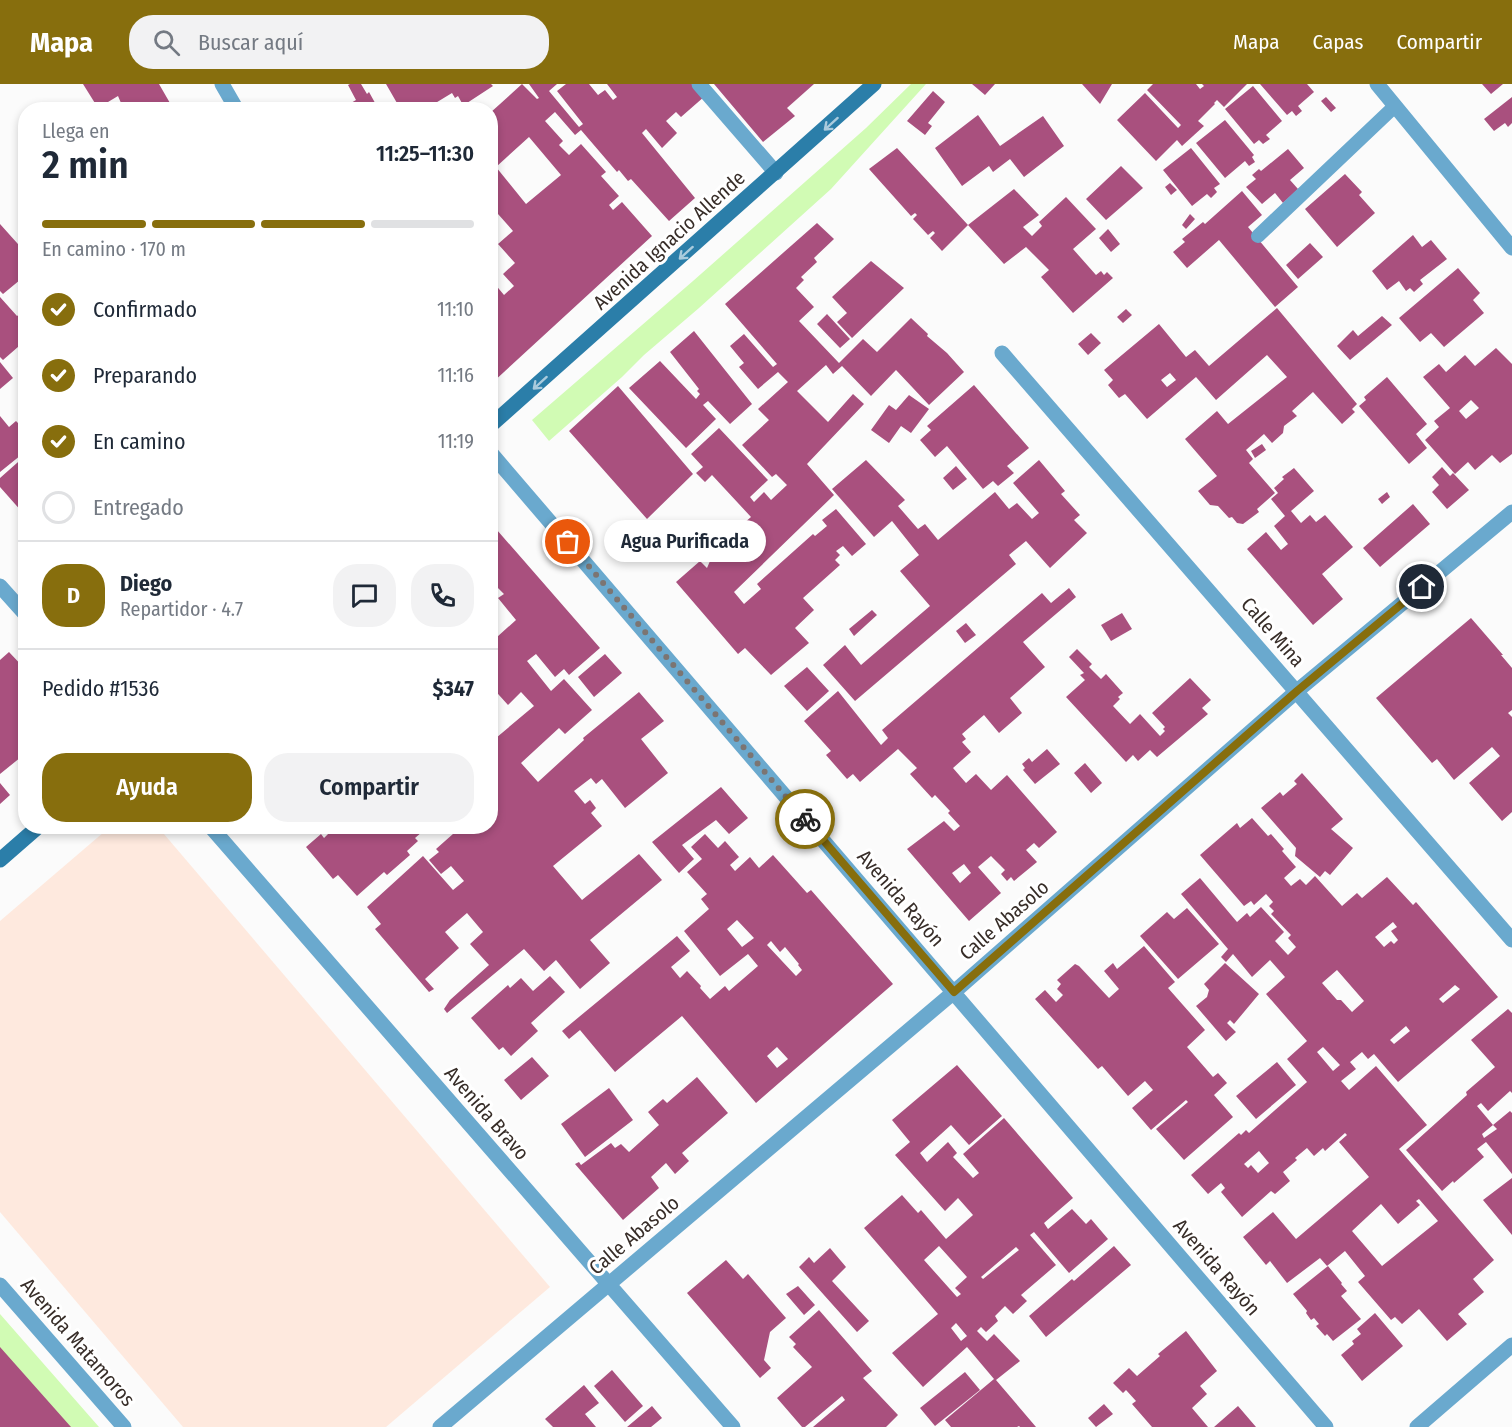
<!DOCTYPE html>
<html lang="es">
<meta charset="utf-8">
<style>
:root{--surface:#fff;--page:#f2f2f3;--text:#1f2937;--muted:#747a83;--line:#e0e1e3;--accent:#876e0d}
body{margin:0;font-family:"Fira Sans Condensed",sans-serif;background:var(--page);color:var(--text);height:100vh;display:flex;flex-direction:column;font-size:22px;white-space:nowrap}
*{box-sizing:border-box;margin:0}
p{font-size:20px;color:var(--muted)}
.icon{flex:none;width:33px;height:33px;fill:none;stroke:currentColor;stroke-width:2;stroke-linecap:round;stroke-linejoin:round}
.map{position:relative;flex:1;overflow:hidden}
.details{position:absolute;left:18px;top:18px;width:480px;height:732px;display:flex;flex-direction:column;background:var(--surface);border-radius:24px;box-shadow:0 3px 9px #0003}
.details>*{flex:none}
.pin{position:absolute;display:grid;place-items:center;width:51px;height:51px;color:#fff;margin:-26px;border:3px solid #fff;border-radius:50%;box-shadow:0 2px 6px #0007}
.courier{position:absolute;display:grid;place-items:center;width:60px;height:60px;margin:-30px;border:4px solid #876e0d;border-radius:50%;background:#fff;color:#222;box-shadow:0 2px 8px #0007}
.bubble{position:absolute;height:42px;border-radius:21px;background:var(--surface);box-shadow:0 3px 9px #0003;font-size:20px;font-weight:600;line-height:42px;text-align:center}
.overview em{font-style:normal;font-weight:600}
.overview div{display:flex;flex-direction:column-reverse}
.overview{display:flex;align-items:center;justify-content:space-between;height:102px;padding:0 24px}
h1{font-size:39px;font-weight:600;line-height:45px}
.bar{display:grid;grid-template-columns:repeat(4,1fr);gap:9px 6px;align-content:center;height:72px;padding:0 24px}
.bar i{height:8px;border-radius:4px;background:var(--line)}
.bar .on{background:var(--accent)}
.bar p{grid-column:span 4}
.line{display:flex;align-items:center;gap:15px;padding:0 24px;border-top:2px solid var(--line)}
.line div{flex:1}
.round{display:grid;place-items:center;flex:none;width:63px;height:63px;border-radius:24px;background:var(--page)}
ol{padding:0 24px;list-style:none}
li{display:flex;align-items:center;gap:18px;height:66px}
li p{margin-inline-start:auto}
li .icon{padding:6px;border-radius:50%;background:var(--accent);color:#fff;stroke-width:4}
li:last-child{color:var(--muted)}
li i{width:33px;height:33px;border:3px solid var(--line);border-radius:50%}
.cta{display:flex;gap:12px;margin-top:auto;padding:12px 24px}
.cta a{flex:1;height:69px;border-radius:24px;background:var(--accent);color:#fff;font-size:24px;font-weight:600;line-height:69px;text-align:center}
.cta a+a{background:var(--page);color:var(--text)}
header{display:flex;align-items:center;gap:36px;box-sizing:border-box;height:84px;padding:0 30px;background:var(--accent);color:#fff}
header strong{font-size:28px}
nav{display:flex;gap:33px;margin-inline-start:auto;font-size:21px}
.search{width:420px;height:54px;background:var(--page);display:flex;align-items:center;gap:15px;box-sizing:border-box;padding:0 21px;border-radius:24px;color:var(--muted);font-size:22px}
.map>svg:first-child{display:block}
.built{fill:#fee9de}
.green{fill:#d1fbb4}
.building{fill:#a9507e;fill-rule:evenodd}
.lines{fill:none;stroke-linecap:round;stroke-linejoin:round}
.service{stroke:#6aa9ce;stroke-width:14}
.minor{stroke:#6aa9ce;stroke-width:15}
.tertiary{stroke:#6aa9ce;stroke-width:15}
.secondary{stroke:#2b7ea9;stroke-width:15}
.oneway{stroke:#aacbdd}
.done{stroke:#7c7572;stroke-width:6;stroke-dasharray:0 10.8}
.route{stroke:#876e0d;stroke-width:8}
.labels{text-anchor:middle;stroke-width:6;stroke-linejoin:round;paint-order:stroke}
.street-label{font-size:20px;fill:#372d28;stroke:#fff}
</style>
<header>
<strong>Mapa</strong>
<div class="search"><svg class="icon" aria-label="search" viewBox="0 0 24 24"><circle cx="10" cy="10" r="6"/><path d="M15 15l6 6"/></svg>Buscar aquí</div>
<nav><a>Mapa</a><a>Capas</a><a>Compartir</a></nav>
</header>
<div class="map">
<svg width="1512" height="1343" viewBox="0 0 1512 1343">
<rect width="100%" height="100%" fill="#fbfbfb"/>
<!-- built -->
<path class="built" d="M111 742 158 743 550 1203 386 1343H183L0 1128V837Z"/>
<!-- green -->
<path class="green" d="M911 0H926L831 105 699 224 644 271 622 293 549 357 532 336 693 197 866 44Z
M0 1230 99 1343H0Z"/>
<!-- building -->
<path class="building" d="M83 0H159L174 26H109L121 19 118 12 98 24Z
M350 0H361L367 10 369 8 379 26H339L356 16 348 1Z
M386 0H491L493 2 467 19 470 26H455L463 21 458 12 455 14 452 9 424 26H401Z
M522 0 537 15 539 14 529 0H557L549 7 579 43 583 40 557 7 566 0H589L598 11 605 6 613 16 617 13 607 0H696L705 12 681 33 676 28 666 37 677 49 662 64 646 45 642 49 695 114 669 137 631 95 628 97 619 86 617 88 581 46 575 51 555 28 545 37 563 57 559 61 569 71 581 60 606 88 601 92 619 112 609 121 613 126 622 118 652 152 492 299 490 297V202L494 199 504 211 514 202 503 190 515 179 498 160 513 147 490 121V29ZM529 53 561 91 526 120 496 83Z
M714 0H814L787 24 795 32 763 58Z
M972 0H995L985 11Z
M1082 0H1112L1100 20Z
M1153 0H1196L1200 5 1204 2 1202 0H1247L1224 23 1217 16 1214 19 1215 20 1198 37 1204 42 1182 62 1177 56 1156 77 1117 36 1145 9 1178 44 1181 41 1147 6Z
M1260 0H1307L1314 8 1298 22 1302 27 1296 32 1292 27 1287 31Z
M1482 0H1503L1491 10Z
M1253 2 1282 37 1266 51 1270 55 1263 60 1259 56 1254 60 1225 25Z
M933 7 945 18 928 39 932 42 925 51 907 37Z
M1326 13 1336 24 1331 28 1321 17Z
M1512 13V39L1508 43 1505 39 1494 47 1484 35Z
M978 31 1000 62 1043 32 1064 62 1024 93 1010 75 993 88 989 82 962 102 935 64Z
M1225 36 1254 71 1252 73 1255 78 1249 82 1245 77 1225 94 1196 59Z
M897 64 968 141 1014 105 1039 131 1023 143 1032 152 1042 142 1039 138 1066 113 1096 145 1073 165 1096 191 1101 187 1104 191 1107 188 1113 194 1073 229 1041 193 1049 186 1026 163 1004 180 968 141 942 167 930 154 935 149 933 147 928 151 913 135 917 131 915 129 911 132 869 85Z
M1191 64 1220 100 1214 104 1217 108 1211 114 1207 110 1192 122 1163 86Z
M1288 65 1304 84 1290 96 1298 105 1283 119 1275 109 1262 120 1246 103 1256 95 1252 91 1259 85 1261 87Z
M1121 82 1143 104 1106 136 1086 115Z
M1345 90 1362 108 1359 111 1375 129 1337 163 1305 125Z
M1170 99 1177 106 1171 111 1165 103Z
M1242 107 1262 131 1248 143 1298 203 1275 223 1219 156 1187 184 1173 168 1185 158 1182 155 1203 138 1205 140Z
M1190 130 1195 135 1186 145 1182 141Z
M817 139 834 155 814 174 817 178 801 193 804 196 796 204 814 223 799 237 839 279 863 255 877 268 911 234 928 250 927 252 947 269 964 288 929 321 896 286 871 312 842 282 833 290 826 281 797 307 828 338 853 310 864 320 807 380 834 411 734 508 744 520 761 505 757 500 813 450 815 452 827 442 822 436 836 425 866 460 852 472 843 462 836 467 840 471 835 476 840 481 803 514 814 526 795 544 809 559 771 591 745 564 738 570 676 498 700 477 707 484 716 463 751 433 712 391 705 398 696 389 703 383 691 370 719 344 768 396 750 413 754 418 764 408 771 416 787 401 776 390 772 393 742 361 769 336 758 325 788 298 778 288 758 305 739 283 744 279 730 262 744 250 773 283 777 280 725 220Z
M0 140 26 169V191L3 210 0 207Z
M1108 145 1120 160 1111 168 1099 154Z
M1413 151 1422 163 1431 156 1447 175 1420 196 1423 200 1414 208 1410 204 1406 207 1399 197 1387 206 1372 187Z
M1310 159 1323 173 1298 195 1286 181Z
M871 177 904 204 852 254 837 238 847 229 832 213Z
M1458 184 1480 209 1473 216 1484 229 1444 263 1431 249 1420 258 1399 234Z
M0 213 17 232 24 227 26 229V256L3 276 0 273Z
M1277 224 1357 320 1352 325 1355 328 1342 340 1313 308 1292 327 1297 332 1284 342 1283 349 1272 359 1264 350 1246 366 1253 375 1249 379 1275 409 1257 425 1259 428 1243 440 1237 439 1232 433 1229 434 1218 422 1210 421 1198 407 1217 392 1185 355 1217 327 1228 340 1287 293 1267 271 1216 316 1196 293 1147 335 1125 310 1119 314 1108 301 1113 296 1104 286 1159 240 1186 273 1195 266 1209 282ZM1170 289 1176 296 1167 303 1161 296Z
M1126 225 1132 231 1123 239 1117 233Z
M827 230 850 255 840 264 817 240Z
M1382 232 1392 241 1350 276 1337 262 1353 246 1358 252Z
M694 247 752 320 730 340 708 317 703 321 716 335 686 364 629 304 660 277 696 315 700 310 697 307 699 305 670 268Z
M1091 249 1101 259 1088 271 1078 260Z
M1496 264 1512 280V370L1500 379 1492 371 1475 386 1468 378 1455 390 1425 356 1439 343 1434 337 1450 324 1423 293 1439 280 1446 288 1465 271 1475 282ZM1471 316 1479 324 1466 335 1459 327Z
M0 278 13 294 0 305Z
M1387 293 1427 340 1416 350 1427 364 1409 380 1359 322 1366 316 1364 313Z
M974 301 1029 364 1007 382 1014 389 998 402 993 397 983 405 947 362 935 373 920 356 931 346 927 342Z
M618 302 693 390 647 435 569 347Z
M909 311 929 325 911 349 901 342 889 359 871 346 889 321 896 326Z
M0 332 9 343 16 337 23 344 26 341V367L0 388Z
M1262 360 1266 366 1255 374 1251 367Z
M26 371V440L19 432 23 429 0 403V394Z
M866 376 905 416 898 422 918 445 925 440 938 456 995 408 1009 425 1017 419 1032 435 1039 429 1013 399 1039 376 1065 407 1061 410 1080 431 1074 436 1087 449 1050 484 1026 457 1009 471 1016 480 855 617 823 581 845 561 861 581 930 522 900 487 919 471 892 437 874 453 832 405Z
M956 382 967 395 953 406 943 394Z
M1442 383 1450 392 1453 389 1469 406 1447 425 1432 408 1439 401 1432 393Z
M1294 384 1314 407 1291 427 1301 439 1310 431 1316 438 1325 431 1353 463 1322 490 1343 515 1313 541 1247 465 1266 448 1281 466 1288 460 1274 442 1285 432 1271 415 1278 409 1274 404 1284 395 1282 393Z
M1387 408 1390 413 1382 420 1378 415Z
M1413 420 1430 440 1380 483 1363 464Z
M490 438 600 564 569 591 564 585 555 593 536 570 527 577 551 607 564 595 592 626 565 650 559 644 521 679 538 698 584 656 583 654 639 608 664 637 641 655 668 689 625 724 602 695 596 700 591 694 574 707 585 720 590 716 596 724 591 729 602 742 553 782 582 816 639 770 662 796 590 856 610 879 580 905 556 876 544 887 524 865 447 929 444 925 450 916 489 881 470 860 483 848 467 829 445 848 459 864 425 895 434 905 429 908 375 845 381 840 367 823 423 772 453 806 464 797 451 782 441 790 429 776 439 768 436 765 462 742H490V678L492 677 490 675V659L534 622 521 608 508 621 490 601V545L497 553 516 536 498 514 504 510 491 497 496 493 492 489 490 490Z
M1069 504 1076 513 1023 558 1045 583 1010 614 1022 629 999 649 984 631 962 650 966 655 962 658 971 668 953 684 966 699 976 690 991 706 1007 691 1057 748 1039 764 1034 759 1026 766 1037 778 1014 797 1011 793 1007 797 1001 790 1005 786 991 772 978 783 1001 809 969 837 907 765 944 737 954 747 960 742 948 729 950 727 935 711 932 714 910 690 917 684 898 665 860 698 853 690 847 695 826 671 831 667 804 637 838 607 881 661 888 654 882 646 1042 509 1051 519ZM964 780 971 789 960 799 952 789Z
M872 526 877 531 854 552 849 545Z
M1122 529 1132 545 1111 557 1101 541Z
M1471 534 1503 571H1501L1512 584V626L1508 629 1512 633V728L1502 737 1469 699 1500 672 1492 663 1454 696 1437 675 1432 679 1376 614Z
M966 539 976 551 965 559 956 547Z
M1077 565 1092 580 1089 583 1101 595 1106 590 1123 609 1118 613 1120 615 1113 622 1130 640 1140 630 1160 652 1165 647 1163 645 1165 643 1152 629 1190 594 1211 616 1202 624 1208 630 1157 673 1150 666 1138 677 1133 671 1126 678 1066 613 1085 596 1080 591 1084 589 1069 573Z
M9 568 26 586V669L0 690V576Z
M605 570 622 589 594 613 578 593Z
M807 583 829 607 807 627 784 602Z
M1047 665 1060 680 1035 700 1023 686 1025 684 1022 680 1029 674 1032 678Z
M1085 679 1102 699 1091 709 1074 689Z
M1302 689 1343 735 1331 745 1353 764 1330 791 1325 787 1320 793 1295 772 1296 764 1261 724 1280 708 1283 712 1297 700 1294 697Z
M0 699 10 711 0 720Z
M721 703 748 734 729 750 716 736 682 761 694 775 679 789 652 758Z
M1252 734 1268 752 1271 750 1284 765 1282 767 1296 783 1284 794 1291 802 1300 795 1306 801 1315 792 1342 822 1357 809 1362 814 1387 793 1413 821 1416 818 1498 913 1398 998 1374 970 1368 975 1362 968 1350 978 1356 985 1341 997 1349 1006 1376 982 1427 1041 1399 1065 1494 1176 1473 1195 1484 1208 1458 1230 1467 1240 1447 1257 1419 1225 1402 1240 1395 1233 1391 1236 1358 1198 1365 1192 1345 1167 1327 1182 1320 1174 1287 1199 1270 1177 1266 1181 1243 1153 1273 1128 1296 1155 1369 1093 1339 1058 1347 1051 1345 1049 1325 1067 1323 1064 1314 1072 1307 1064 1295 1074 1297 1076 1283 1088 1290 1097 1275 1110 1271 1107 1242 1133 1221 1108 1225 1104 1221 1099 1208 1110 1191 1091 1239 1049 1241 1051 1246 1046 1249 1049 1307 998 1287 975 1307 957 1266 910 1285 893 1270 876 1252 893 1233 870 1226 878 1221 873 1228 865 1181 810 1200 794 1237 838 1247 829 1250 833 1261 823 1284 848 1275 857 1288 871 1296 863 1288 854 1291 851 1271 830 1274 827 1269 822 1273 818 1266 810 1254 821 1251 817 1244 822 1200 771 1237 739 1240 744ZM1393 838 1397 843 1391 847 1398 856 1394 860 1391 857 1384 863 1375 853ZM1337 886 1364 917 1352 928 1341 916H1337L1322 899ZM1455 901 1460 905 1443 919 1439 915ZM1406 942 1410 947 1394 960 1390 956ZM1323 963 1340 981 1333 987 1317 968ZM1259 1067 1269 1079 1258 1089 1251 1081 1248 1084 1244 1080ZM1419 1115 1438 1137 1382 1182 1352 1147 1381 1120 1398 1140 1420 1121 1416 1117Z
M336 742H429L415 754 418 757 407 767 410 771 387 791 384 788 357 812 338 791 333 795 306 763 321 750 324 754Z
M705 750 718 764 725 757 739 773 730 781 735 787 750 773 759 784 773 771 807 809 811 806 893 900 756 1019 682 932 615 988 580 946 569 955 562 947 677 852 690 867 671 883 680 894 687 887 701 902 700 904 710 915 725 902 729 907 758 882 748 870 720 892 684 847 709 825 701 815 707 810 687 788 702 775 691 763ZM737 836 754 854 742 863 727 845ZM771 857 780 868 785 863 799 880 798 881 802 886 796 892 767 861ZM777 963 788 975 777 984 767 972Z
M1187 824 1219 860 1178 895 1140 852 1167 828 1174 835Z
M1144 862 1175 898 1168 904 1205 946 1187 963 1213 993 1218 989 1227 999 1214 1011 1233 1033 1184 1076 1156 1045 1188 1018 1186 1016 1151 1046 1132 1024 1153 1006 1145 997 1128 1012 1102 982 1098 985 1035 915 1045 906 1056 918 1063 911 1057 905 1061 900 1057 896 1075 880 1079 882 1109 914 1119 905 1104 887 1113 879 1117 885Z
M1225 879 1259 910 1234 940 1230 936 1227 939 1236 948 1226 957 1196 922 1207 913 1209 906 1204 900Z
M550 892 565 908 531 939 538 947 511 972 503 963 499 966 471 934 508 901 510 904 521 894 533 907Z
M1508 925 1512 929V1009L1510 1007 1488 1027 1481 1019 1477 1022 1493 1041 1482 1050 1484 1054 1497 1045 1493 1041 1510 1027 1512 1029V1090L1486 1058 1477 1065 1484 1073 1454 1099 1453 1097 1442 1107 1406 1066 1467 1011 1466 1008 1495 983 1471 956Z
M532 973 549 992 521 1016 504 996Z
M1277 978 1296 1001 1256 1035 1236 1012Z
M957 981 1002 1032 969 1061 951 1041 920 1069 927 1078 948 1058 957 1069 953 1073 973 1094 979 1089 963 1070 1004 1034 1073 1114 1044 1139 1048 1145 1072 1125 1086 1140 1091 1135 1108 1155 1069 1189 1034 1148 1030 1151 1056 1181 1021 1211 1027 1217 1013 1230 1005 1222 995 1232 998 1237 986 1248 981 1243 977 1247 987 1257 994 1250 1020 1277 996 1296 1036 1343H1020L1019 1342 1017 1343H951L945 1336 994 1295 967 1263 923 1303 892 1269 938 1230 864 1144 902 1111 918 1129 921 1126 946 1155 973 1131 958 1114 945 1127 895 1071 910 1058 892 1036ZM939 1162 967 1193 955 1204 961 1210 957 1213 924 1176ZM1016 1163 1019 1166 983 1195 981 1193ZM956 1239 967 1252 961 1257 951 1244Z
M697 993 728 1029 682 1069 689 1077 675 1090 666 1079 651 1093 659 1104 623 1136 575 1080 579 1078 581 1081 611 1059 615 1064 621 1060 629 1068 659 1041 648 1028 663 1015 667 1019Z
M609 1004 633 1036 585 1073 561 1040Z
M1512 1094V1151L1483 1116Z
M1114 1162 1131 1181 1046 1253 1029 1232 1072 1195 1074 1197Z
M830 1164 846 1183 832 1197 869 1237 857 1248 799 1183 809 1173 814 1179Z
M726 1176 743 1195 748 1190 786 1234 770 1248 764 1276 771 1284 760 1294 687 1209Z
M1328 1182 1342 1199 1341 1200 1347 1207 1341 1212 1361 1235 1333 1257 1327 1250 1325 1252 1316 1242 1319 1240 1314 1234 1311 1236 1306 1229 1307 1227 1293 1210Z
M798 1202 815 1221 804 1231 786 1210Z
M819 1226 872 1287 863 1294 898 1331 886 1343H813L845 1316 842 1312 805 1343H802L777 1314 812 1283 793 1263 796 1260 789 1253Z
M1375 1229 1403 1262 1362 1297 1341 1271 1354 1260 1352 1257 1361 1250 1357 1245Z
M1186 1247 1217 1287 1200 1302 1207 1310 1192 1324 1208 1343H1152L1132 1320 1136 1317 1126 1306 1123 1309 1113 1299 1129 1284 1137 1292 1160 1272 1158 1270Z
M0 1263 71 1343H0Z
M612 1286 643 1322 625 1338 594 1302Z
M965 1288 980 1306 935 1342 920 1324Z
M584 1301 599 1319 585 1330 596 1343H553L545 1335Z
M1104 1320 1113 1330 1096 1343 1088 1334Z
M652 1322 662 1334 651 1343H627Z
M1238 1322 1256 1343H1214Z"/>
<g class="lines">
<!-- service -->
<path class="service" d="M1258 152 1395 22"/>
<!-- minor -->
<path class="minor" d="M222 0 237 26
M699 0 776 89
M1377 0 1512 164
M1002 269 1512 856
M490 368 1326 1343
M0 502 26 531
M210 742 733 1343
M0 1201 124 1343
M440 1343 954 908 1297 607 1512 428"/>
<!-- tertiary -->
<path class="tertiary" d="M1417 1343 1512 1261"/>
<!-- secondary -->
<path class="secondary" d="M490 342 874 0
M0 776 39 742"/>
</g>
<!-- one-way arrows -->
<defs><path id="oneway-shaft" d="M-6 0H5M1.5-3L5.5 0L1.5 3" fill="none" stroke-width="1.6" stroke-linecap="round" stroke-linejoin="round" transform="scale(1.5)"/></defs>
<g class="oneway">
<use href="#oneway-shaft" transform="translate(831 40) rotate(138)"/>
<use href="#oneway-shaft" transform="translate(686 169) rotate(138)"/>
<use href="#oneway-shaft" transform="translate(540 299) rotate(138)"/>
</g>
<g class="lines">
<!-- done -->
<path class="done" d="M568 458 805 735"/>
<!-- route -->
<path class="route" d="M805 735 954 908 1297 607 1422 503"/>
</g>
<g class="labels">
<!-- street labels -->
<g class="street-label">
<text transform="translate(669 156) rotate(-42)" y="7">Avenida Ignacio Allende</text>
<text transform="translate(1273 548) rotate(49)" y="7">Calle Mina</text>
<text transform="translate(901 814) rotate(49)" y="7">Avenida Rayón</text>
<text transform="translate(1004 836) rotate(-41)" y="7">Calle Abasolo</text>
<text transform="translate(487 1029) rotate(49)" y="7">Avenida Bravo</text>
<text transform="translate(634 1151) rotate(-40)" y="7">Calle Abasolo</text>
<text transform="translate(1217 1183) rotate(49)" y="7">Avenida Rayón</text>
<text transform="translate(78 1258) rotate(49)" y="7">Avenida Matamoros</text>
</g>
</g>
</svg>
<div class="pin" style="left:568px;top:458px;background:#ea580c"><svg class="icon" aria-label="bag" viewBox="0 0 24 24"><path d="M5 8h14l-1 12H6zM9 8a3 3 0 0 1 6 0"/></svg></div>
<div class="pin" style="left:1422px;top:503px;background:#1f2937"><svg class="icon" aria-label="home" viewBox="0 0 24 24"><path d="M3 11l9-7 9 7M6 9v11h12V9"/></svg></div>
<div class="courier" style="left:805px;top:735px"><svg class="icon" aria-label="bike" viewBox="0 0 24 24"><circle cx="6" cy="16" r="4"/><circle cx="18" cy="16" r="4"/><path d="M6 16l4-8h5l3 8M10 8l3 8H6M13 5h3"/></svg></div>
<div class="bubble" style="left:604px;top:436px;width:162px">Agua Purificada</div>
<section class="details">
<div class="overview"><div><h1>2 min</h1><p>Llega en</p></div><em>11:25–11:30</em></div>
<div class="bar"><i class="on"></i><i class="on"></i><i class="on"></i><i></i><p>En camino · 170 m</p></div>
<ol>
<li><svg class="icon" aria-label="check" viewBox="0 0 24 24"><path d="M5 12l5 5 9-10"/></svg>Confirmado<p>11:10</p></li>
<li><svg class="icon" aria-label="check" viewBox="0 0 24 24"><path d="M5 12l5 5 9-10"/></svg>Preparando<p>11:16</p></li>
<li><svg class="icon" aria-label="check" viewBox="0 0 24 24"><path d="M5 12l5 5 9-10"/></svg>En camino<p>11:19</p></li>
<li><i></i>Entregado</li>
</ol>
<div class="line" style="height:108px"><b class="round" style="background:var(--accent);color:#fff">D</b><div><b>Diego</b><p>Repartidor · 4.7</p></div><a class="round"><svg class="icon" aria-label="chat" viewBox="0 0 24 24"><path d="M4 5h16v11H9l-5 4z"/></svg></a><a class="round"><svg class="icon" aria-label="phone" viewBox="0 0 24 24"><path d="M5 4h4l2 5-3 2q2 4 5 5l2-3 5 2v4C11 20 4 13 5 4z"/></svg></a></div>
<div class="line" style="height:78px"><div>Pedido #1536</div><b>$347</b></div>
<div class="cta"><a>Ayuda</a><a>Compartir</a></div>
</section>
</div>
